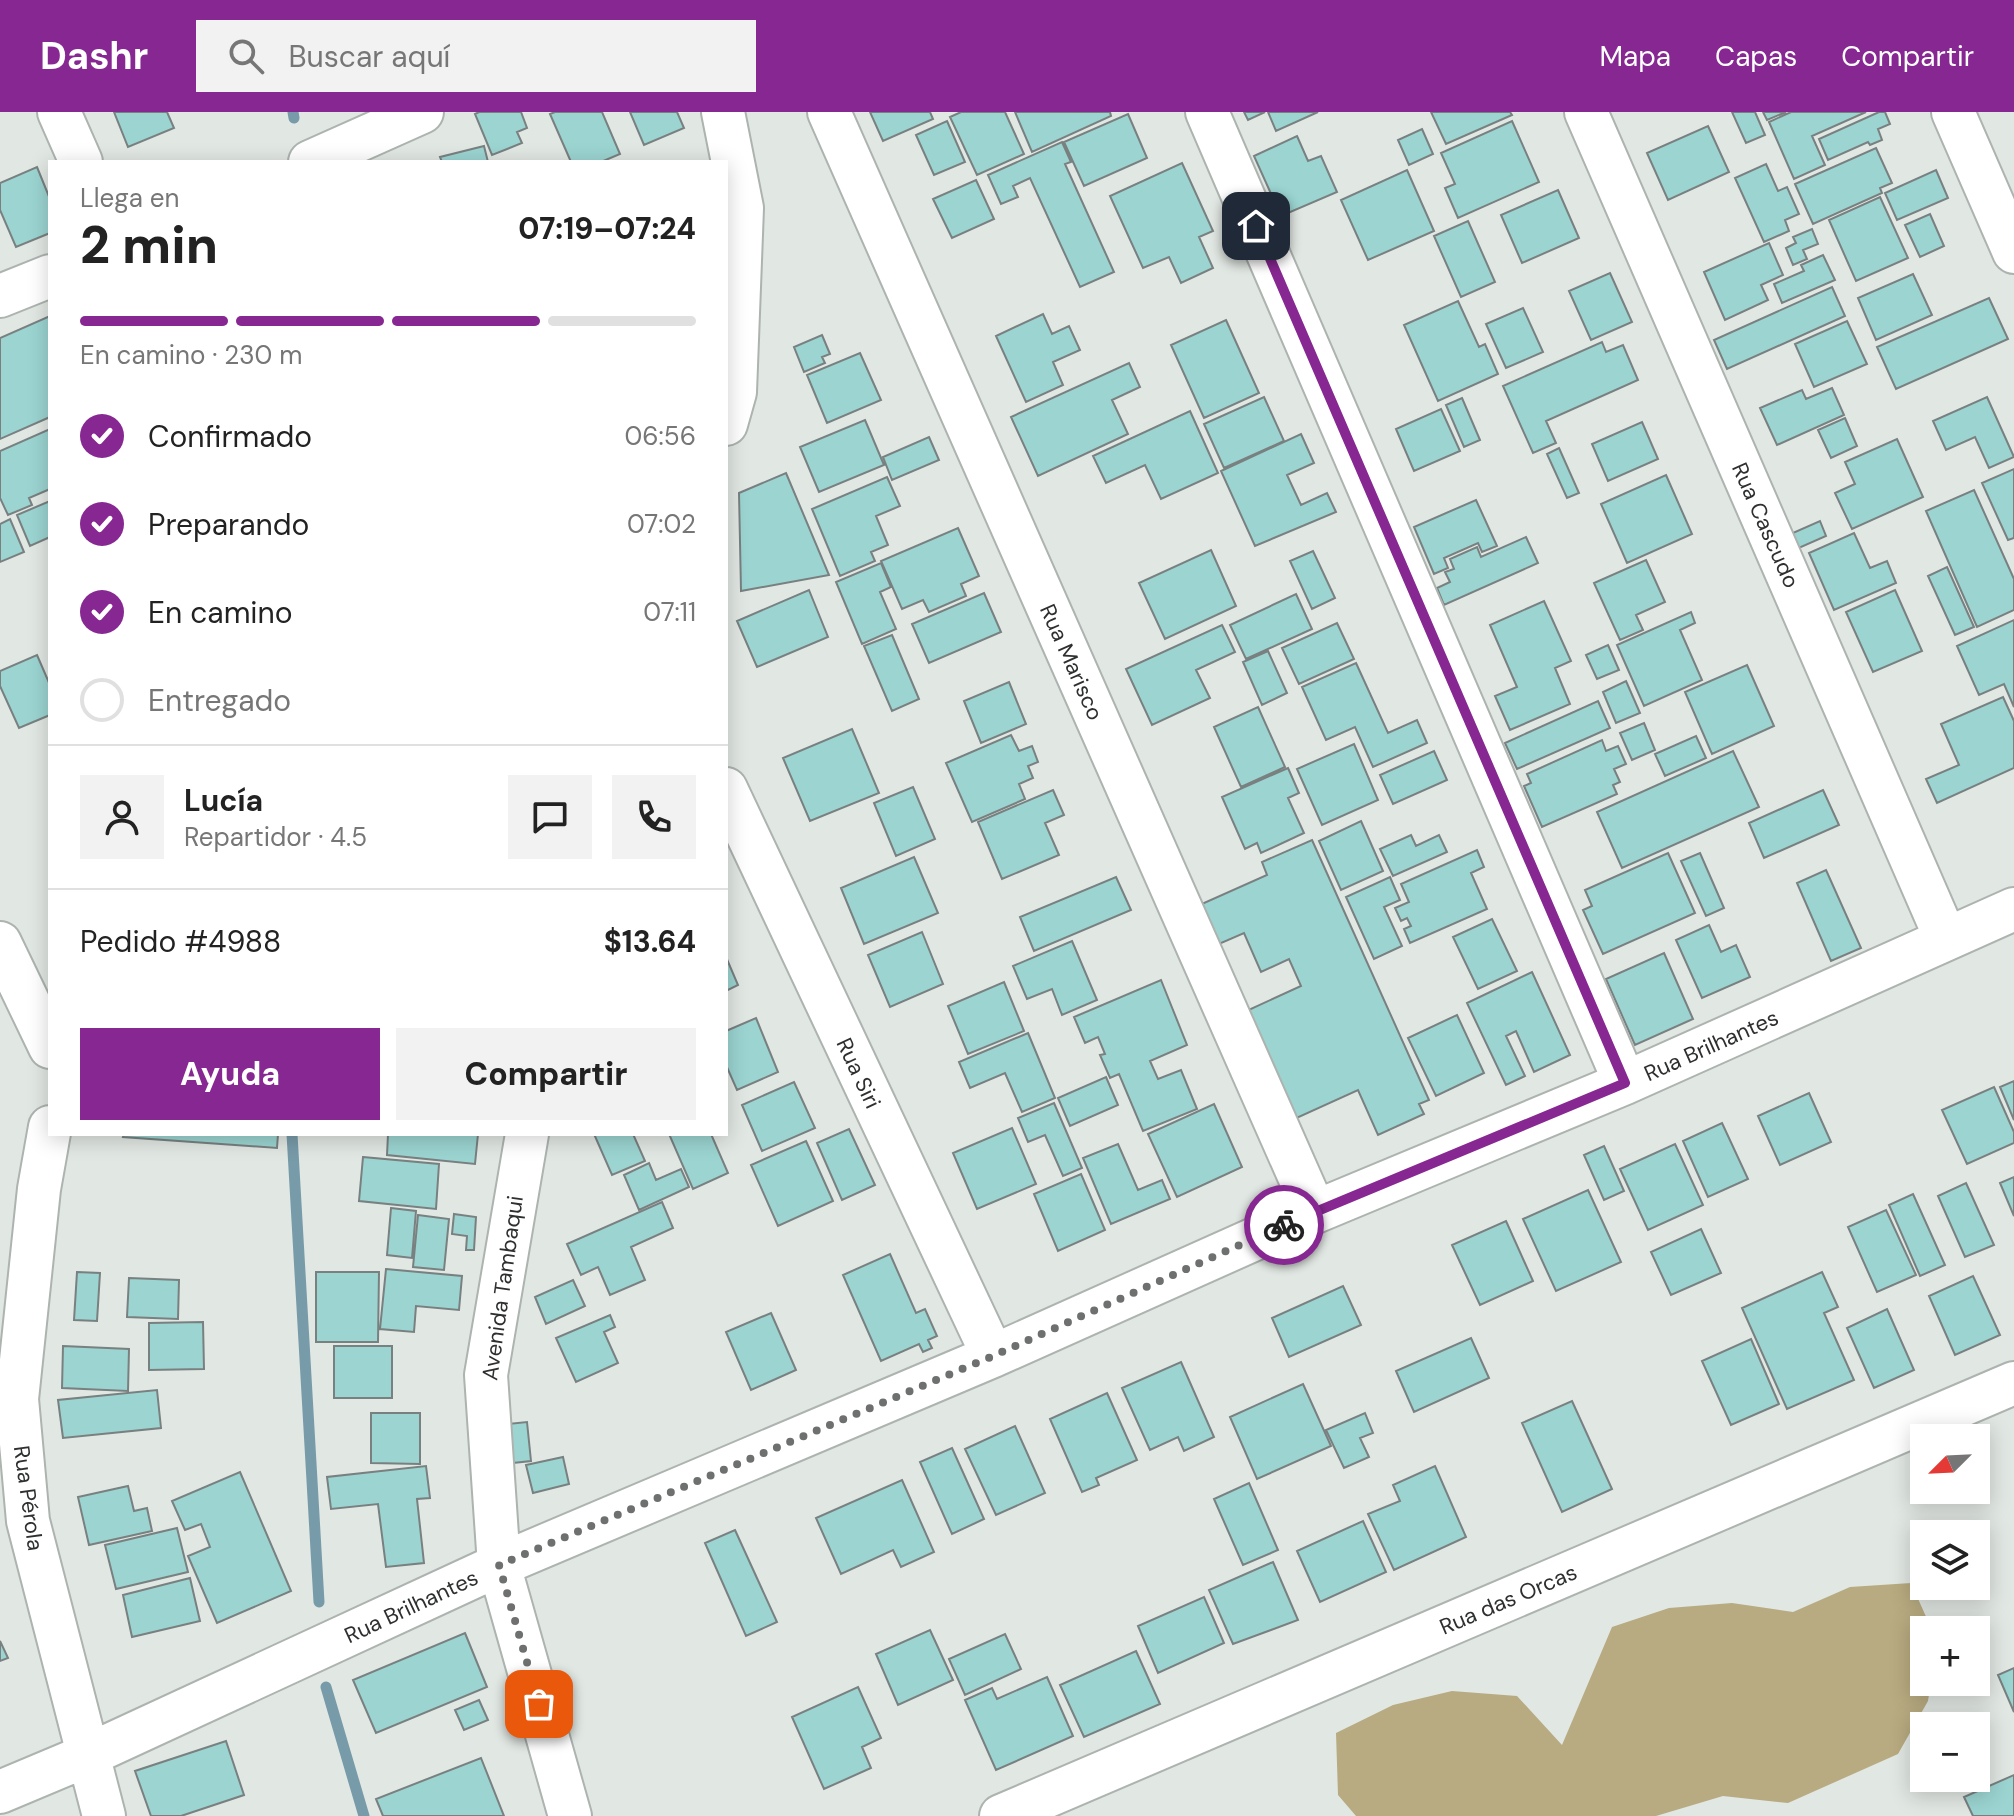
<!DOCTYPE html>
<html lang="es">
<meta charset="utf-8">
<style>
:root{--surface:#fff;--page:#f2f2f2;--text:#222;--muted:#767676;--line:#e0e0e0;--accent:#872791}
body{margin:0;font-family:"DM Sans",sans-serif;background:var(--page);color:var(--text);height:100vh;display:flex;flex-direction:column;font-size:30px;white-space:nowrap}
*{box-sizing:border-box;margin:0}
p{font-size:26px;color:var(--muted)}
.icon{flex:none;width:44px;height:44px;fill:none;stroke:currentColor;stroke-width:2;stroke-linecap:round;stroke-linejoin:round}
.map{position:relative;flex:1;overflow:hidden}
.drawer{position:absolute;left:48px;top:48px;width:680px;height:976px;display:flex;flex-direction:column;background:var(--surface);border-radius:0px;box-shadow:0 4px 20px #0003}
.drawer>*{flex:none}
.needle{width:52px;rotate:246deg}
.controls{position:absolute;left:1910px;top:1312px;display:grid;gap:16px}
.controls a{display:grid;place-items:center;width:80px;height:80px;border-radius:0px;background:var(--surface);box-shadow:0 4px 20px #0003;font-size:40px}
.pin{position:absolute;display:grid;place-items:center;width:68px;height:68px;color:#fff;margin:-34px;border-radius:16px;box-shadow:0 4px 12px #0006}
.courier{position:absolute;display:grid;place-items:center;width:80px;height:80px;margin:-40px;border:6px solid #872791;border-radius:50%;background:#fff;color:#222;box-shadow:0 2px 10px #0007}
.head em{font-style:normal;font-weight:800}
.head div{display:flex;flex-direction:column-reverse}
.head{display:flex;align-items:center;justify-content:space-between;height:136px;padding:0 32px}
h1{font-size:52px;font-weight:800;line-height:60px}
.bar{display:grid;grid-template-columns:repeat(4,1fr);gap:12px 8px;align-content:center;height:96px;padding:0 32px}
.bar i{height:10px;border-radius:6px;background:var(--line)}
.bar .current{background:var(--accent)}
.bar p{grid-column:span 4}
.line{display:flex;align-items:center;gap:20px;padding:0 32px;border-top:2px solid var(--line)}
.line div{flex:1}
.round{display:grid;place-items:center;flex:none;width:84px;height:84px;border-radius:0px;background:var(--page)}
ol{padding:0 32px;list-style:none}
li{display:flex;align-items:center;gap:24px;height:88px}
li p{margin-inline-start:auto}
li .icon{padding:8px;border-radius:50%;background:var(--accent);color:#fff;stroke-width:4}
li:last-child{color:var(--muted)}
li i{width:44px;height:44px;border:4px solid var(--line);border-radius:50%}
.button{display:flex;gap:16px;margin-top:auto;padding:16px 32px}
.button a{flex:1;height:92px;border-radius:0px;background:var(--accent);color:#fff;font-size:32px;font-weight:800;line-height:92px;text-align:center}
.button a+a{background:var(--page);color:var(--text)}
header{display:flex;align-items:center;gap:48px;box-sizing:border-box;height:112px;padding:0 40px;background:var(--accent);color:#fff}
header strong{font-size:38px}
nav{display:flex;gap:44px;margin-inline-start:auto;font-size:28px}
.search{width:560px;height:72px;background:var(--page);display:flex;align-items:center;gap:20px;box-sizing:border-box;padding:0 28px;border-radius:0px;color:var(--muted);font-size:30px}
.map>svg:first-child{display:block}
.forest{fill:#b8ab81}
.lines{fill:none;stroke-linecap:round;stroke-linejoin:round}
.stream{stroke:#789ba9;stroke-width:11}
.building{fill:#9bd4d1;stroke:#798080;stroke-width:2}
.minor-casing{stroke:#adb3af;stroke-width:46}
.minor{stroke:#fff;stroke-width:42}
.done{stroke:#6d706e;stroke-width:8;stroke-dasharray:0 14.4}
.route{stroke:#872791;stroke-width:10}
.labels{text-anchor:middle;stroke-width:8;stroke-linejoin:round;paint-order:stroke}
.street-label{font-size:22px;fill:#2e302f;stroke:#fff}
</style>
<header>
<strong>Dashr</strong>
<div class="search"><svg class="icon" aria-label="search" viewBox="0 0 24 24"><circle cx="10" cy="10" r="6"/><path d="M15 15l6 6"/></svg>Buscar aquí</div>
<nav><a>Mapa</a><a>Capas</a><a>Compartir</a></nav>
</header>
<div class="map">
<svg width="2014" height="1704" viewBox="0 0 2014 1704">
<rect width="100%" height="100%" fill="#e1e7e3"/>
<!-- forest -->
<path class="forest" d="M1911 1471 1932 1518H1924V1570H1931L1928 1589 1898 1642 1788 1691 1723 1684 1656 1704H1356L1338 1683 1336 1621 1393 1593 1452 1579 1517 1584 1562 1633 1612 1515 1669 1496 1732 1491 1793 1500 1850 1475Z"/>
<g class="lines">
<!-- stream -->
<path class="stream" d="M293 0 294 6
M292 1022 319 1490
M326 1575 364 1704"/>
</g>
<!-- building -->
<path class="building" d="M114 0H167L174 16 128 35Z
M479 0H521L527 16 517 20 522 31 492 43 475 2Z
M555 0H602L620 42 601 50H571L550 2Z
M630 0H677L684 16 644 33Z
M870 0H930L933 7 883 29Z
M961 0H1005L1024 42 977 63 950 5Z
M1015 0H1110L1111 4 1032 40Z
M1244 0H1265L1248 8Z
M1268 0H1318L1276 19Z
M1431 0H1510L1512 3 1446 32Z
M1732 0H1755L1765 23 1746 31Z
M1763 0H1786L1767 8Z
M1791 0H1866L1812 24 1825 53 1794 67 1769 10Z
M1879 0H1885L1890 12 1878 17 1882 28 1870 33 1868 30 1828 48 1819 27Z
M1128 2 1147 46 1084 74 1064 30Z
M947 9 965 50 934 63 916 23Z
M1512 9 1539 70 1458 106 1445 76 1455 72 1441 41Z
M1708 14 1729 60 1668 88 1647 41Z
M1422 17 1433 42 1409 53 1398 28Z
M1297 24 1308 49 1321 44 1337 80 1281 104 1254 44Z
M1062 30 1071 50 1065 52 1114 160 1080 175 1030 66 1013 74 1018 85 1001 92 988 63Z
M484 34 488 50H442L440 45Z
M1876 36 1892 71 1880 76 1882 81 1813 112 1795 72Z
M1182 51 1213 119 1199 125 1213 156 1181 171 1169 145 1143 156 1110 84Z
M1766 52 1778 79 1787 75 1799 102 1785 108 1789 119 1764 130 1735 66Z
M37 55 50 87V121L16 135 0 98V71Z
M1407 58 1434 119 1368 148 1341 88Z
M1936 58 1948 86 1897 108 1885 81Z
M976 68 994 107 952 126 933 87Z
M1558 78 1579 126 1522 151 1501 103Z
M1880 85 1908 146 1856 169 1829 108Z
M1930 102 1944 134 1920 145 1905 113Z
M1468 109 1495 170 1461 185 1434 124Z
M1812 117 1818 132 1803 138 1807 147 1793 153 1786 136 1796 131 1793 125Z
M1769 131 1783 163 1761 173 1768 188 1725 208 1704 160Z
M1823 143 1835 168 1782 191 1774 172 1804 159 1801 153Z
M1610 161 1632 210 1591 228 1569 179Z
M1913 162 1932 203 1876 228 1858 186Z
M1832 175 1845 204 1727 257 1714 228Z
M1989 186 2008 227 1896 277 1877 235Z
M1458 189 1479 235 1485 232 1498 262 1438 289 1404 213Z
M1523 196 1543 240 1506 256 1486 212Z
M1043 202 1052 222 1069 214 1080 238 1053 250 1063 273 1026 290 996 224Z
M50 204V305L0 327V226Z
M1226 208 1259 281 1204 306 1171 233Z
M1847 209 1867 252 1814 275 1795 232Z
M822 223 830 242 822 245 825 251 804 260 794 235Z
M1602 230 1606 240 1623 233 1638 268 1546 309 1556 331 1533 341 1503 274Z
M860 241 881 288 827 311 807 263Z
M1129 251 1140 275 1112 288 1128 322 1038 364 1011 305Z
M1832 276 1844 303 1777 333 1760 296 1802 278 1806 287Z
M1264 285 1284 329 1224 356 1204 312Z
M1987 285 2014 345 1989 356 1975 325 1946 338 1933 309Z
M1462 286 1480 328 1464 335 1446 293Z
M1441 297 1460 339 1414 359 1396 317Z
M1190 299 1218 361 1161 387 1145 353 1106 371 1093 344Z
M1845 306 1857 334 1831 346 1818 318Z
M865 308 884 353 819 380 800 335Z
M1642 310 1658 347 1608 369 1592 332Z
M50 317V377L29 386 32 393 8 403 0 386V339Z
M1301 322 1314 351 1287 363 1301 393 1327 381 1336 400 1255 434 1221 359Z
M929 325 939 348 892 368 883 345Z
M1897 327 1923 385 1852 417 1835 381 1855 372 1845 350Z
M1559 336 1579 381 1567 386 1547 342Z
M2014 357V426L2008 428 1982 371Z
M786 361 829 463 741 479 739 381Z
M1666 363 1692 422 1627 451 1601 392Z
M887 365 900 394 876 404 888 433 871 440 875 449 840 464 812 397Z
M1974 378 2014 467V498L1977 515 1926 399Z
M1476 388 1497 434 1482 440 1478 431 1444 446 1448 456 1434 462 1414 415Z
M50 389V425L30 434 17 403Z
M10 407 24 440 0 450V412Z
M1820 409 1826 424 1792 439 1786 424Z
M958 416 979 464 961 472 966 484 929 500 923 488 902 497 881 449Z
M1854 421 1870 456 1887 449 1896 471 1834 498 1809 441Z
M1526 425 1538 451 1444 493 1437 476 1450 470 1445 460 1454 457 1450 447 1477 435 1481 445Z
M1211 438 1236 494 1165 527 1139 471Z
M1313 439 1335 486 1312 497 1290 449Z
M1646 448 1665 490 1636 503 1643 518 1620 528 1594 471Z
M881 451 891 475 880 480 896 517 862 532 836 470Z
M1947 455 1974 515 1955 523 1928 464Z
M809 478 828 525 757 555 737 509Z
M1895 478 1922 539 1873 560 1846 500Z
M984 481 1001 520 929 551 912 512Z
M1296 482 1312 517 1246 547 1230 513Z
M1544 489 1571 549 1555 556 1570 592 1510 618 1495 584 1517 575 1490 513Z
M1691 500 1695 511 1680 518 1702 568 1644 594 1617 533Z
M2014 508V595L2004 572 1979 583 1957 534Z
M1337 511 1354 547 1299 572 1282 536Z
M1222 513 1235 540 1196 558 1210 586 1152 613 1126 557Z
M892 523 919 587 892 599 864 534Z
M1608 533 1619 558 1597 567 1586 543Z
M1268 539 1287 581 1262 593 1243 550Z
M37 543 50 573V603L19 616 0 574V559Z
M1356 551 1388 621 1417 608 1427 631 1373 655 1355 615 1326 628 1302 575Z
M1747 553 1774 614 1712 642 1685 580Z
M1626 569 1640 601 1616 611 1603 580Z
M1009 570 1026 612 981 631 964 589Z
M2003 585 2014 609V656L1937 691 1926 667 1959 653 1941 612Z
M1598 589 1610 616 1517 657 1505 631Z
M1258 595 1285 655 1241 675 1214 615Z
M1644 611 1655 638 1632 648 1620 621Z
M852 617 879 681 810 709 783 646Z
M1011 623 1019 639 1032 634 1038 650 1028 654 1033 666 1019 672 1025 687 972 710 946 651Z
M1696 624 1706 646 1665 664 1655 642Z
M1602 628 1606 639 1618 634 1626 652 1614 657 1620 670 1613 673 1617 682 1542 715 1524 674 1531 671 1527 662Z
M1354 632 1378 688 1322 713 1297 657Z
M1434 639 1447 668 1393 692 1380 663Z
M1733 639 1759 695 1622 756 1597 700Z
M1288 656 1299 681 1288 686 1304 721 1261 741 1257 731 1245 737 1222 685Z
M913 675 935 727 896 744 874 691Z
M1053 678 1064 703 1045 711 1059 743 1002 767 978 710Z
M1823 678 1839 713 1764 746 1749 711Z
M1361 709 1383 759 1341 778 1319 729Z
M1411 723 1416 734 1439 723 1447 740 1393 764 1380 737Z
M1312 728 1429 988 1419 992 1424 1002 1378 1023 1358 978 1290 1009 1242 901 1301 874 1289 847 1261 860 1244 821 1212 835 1195 795 1267 763 1262 750Z
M1477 738 1484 755 1471 761 1487 797 1410 831 1404 817 1411 814 1407 806 1401 809 1395 796 1409 790 1401 772Z
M1668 741 1695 801 1603 842 1583 798 1592 794 1585 778Z
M1700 741 1724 796 1706 804 1681 749Z
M914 745 938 801 864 832 841 776Z
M1826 758 1861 836 1831 849 1797 771Z
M1116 765 1131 798 1034 839 1020 805Z
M1390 765 1400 788 1384 795 1402 834 1374 847 1346 785Z
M1492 807 1517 859 1478 877 1453 825Z
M1709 813 1721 840 1736 833 1750 865 1702 886 1676 828Z
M922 820 943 872 890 895 868 843Z
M1072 829 1097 888 1062 903 1052 877 1027 887 1013 854Z
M1664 841 1693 907 1635 933 1606 867Z
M726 845 738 873 726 879Z
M1532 860 1570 943 1534 960 1516 919 1506 924 1525 964 1506 973 1467 891Z
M1161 868 1187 933 1150 949 1158 967 1181 958 1197 997 1143 1019 1119 962 1110 966 1100 943 1105 942 1098 925 1085 931 1074 905Z
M1004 870 1024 919 968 942 948 894Z
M1457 903 1484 961 1436 984 1408 926Z
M756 906 778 960 737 978 726 953V919Z
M1028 921 1055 986 1022 1000 1005 961 970 976 959 950Z
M1106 965 1118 993 1070 1014 1058 986Z
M2014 969V1008L2000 975Z
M794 970 815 1016 762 1039 742 993Z
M1994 975 2014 1020V1031L1967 1052 1942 998Z
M1809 981 1831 1030 1780 1053 1758 1004Z
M1054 991 1082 1056 1063 1064 1045 1023 1028 1030 1018 1006Z
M1214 992 1242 1055 1177 1085 1148 1022Z
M1722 1011 1748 1067 1708 1085 1683 1029Z
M1012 1016 1036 1072 977 1097 953 1041Z
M849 1017 875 1073 842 1088 817 1031Z
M124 1022H278L277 1036 123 1025Z
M388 1022H478L475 1052 387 1043Z
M594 1022H633L645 1049 612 1063Z
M669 1022H711L728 1061 693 1077Z
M806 1029 833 1089 778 1114 751 1053Z
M1118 1032 1138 1078 1162 1068 1170 1087 1111 1112 1083 1046Z
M1675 1032 1703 1093 1648 1118 1620 1057Z
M1604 1034 1624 1079 1604 1088 1584 1043Z
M363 1045 439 1052 436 1097 359 1089Z
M649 1051 656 1068 681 1057 689 1075 639 1098 624 1063Z
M1081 1062 1105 1118 1058 1139 1034 1082Z
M2014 1065V1104L2000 1071Z
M1966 1071 1994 1133 1965 1145 1938 1084Z
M1588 1078 1621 1150 1556 1179 1523 1107Z
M1913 1082 1945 1153 1920 1164 1889 1093Z
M662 1090 673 1116 631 1135 645 1168 610 1183 598 1155 581 1163 567 1132Z
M391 1096 416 1099 412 1146 387 1143Z
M1886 1098 1916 1163 1877 1180 1848 1115Z
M454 1102 476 1105 474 1138H466L467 1124 452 1122Z
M418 1103 449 1107 444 1158 413 1155Z
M1506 1109 1533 1169 1480 1193 1452 1133Z
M1701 1117 1721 1161 1671 1183 1651 1140Z
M890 1142 916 1201 925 1197 937 1224 928 1228 932 1236 923 1240 919 1232 881 1249 843 1163Z
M386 1157 462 1164 459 1198 416 1194 414 1220 380 1217Z
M77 1160 100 1161 97 1209 74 1208Z
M316 1160H379L378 1230H316Z
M1822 1160 1838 1195 1824 1201 1854 1268 1787 1297 1742 1196Z
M1973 1164 2000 1223 1955 1243 1929 1184Z
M129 1166 179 1168 178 1207 127 1205Z
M573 1168 585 1194 546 1212 535 1185Z
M1343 1174 1361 1213 1289 1245 1272 1206Z
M1887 1197 1914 1258 1874 1276 1847 1216Z
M771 1201 796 1258 751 1278 726 1220Z
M610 1203 615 1215 604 1220 618 1251 576 1270 556 1226Z
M203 1210 204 1257 149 1258V1211Z
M1471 1226 1489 1266 1414 1300 1396 1259Z
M1751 1227 1779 1292 1731 1313 1702 1249Z
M63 1234 129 1237 128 1279 62 1276Z
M334 1234H392V1286H334Z
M1181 1250 1214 1325 1184 1339 1178 1325 1150 1338 1122 1276Z
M1303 1272 1331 1334 1257 1367 1230 1305Z
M157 1278 161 1316 63 1326 58 1288Z
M1107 1281 1137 1348 1096 1366 1099 1373 1082 1380 1050 1307Z
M1572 1289 1612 1377 1562 1400 1522 1311Z
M371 1301H420V1352L371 1351Z
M1365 1301 1373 1321 1360 1326 1369 1345 1344 1356 1326 1318Z
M527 1310 531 1349 503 1352 500 1313Z
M1015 1314 1045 1381 996 1403 965 1337Z
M952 1336 984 1407 952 1422 920 1350Z
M563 1345 569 1372 533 1381 526 1353Z
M426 1354 430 1386 417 1387 424 1451 386 1455 378 1392 331 1397 327 1365Z
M1435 1354 1466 1425 1394 1458 1368 1402 1400 1389 1393 1373Z
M240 1360 291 1479 217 1511 188 1444 210 1435 201 1412 185 1418 172 1389Z
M902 1368 934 1440 901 1455 893 1438 841 1462 816 1406Z
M1249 1371 1278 1438 1243 1453 1214 1387Z
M128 1374 134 1399 147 1396 152 1419 89 1433 78 1385Z
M1363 1409 1386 1460 1320 1490 1297 1439Z
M177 1416 188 1460 116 1477 105 1433Z
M735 1418 777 1510 746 1524 705 1431Z
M1273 1450 1298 1508 1233 1532 1209 1478Z
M190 1466 200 1509 132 1525 123 1483Z
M1204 1485 1224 1531 1158 1561 1138 1514Z
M930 1518 953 1568 898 1593 876 1542Z
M465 1521 487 1575 376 1621 353 1568Z
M1005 1522 1021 1557 965 1583 949 1547Z
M0 1529 8 1546 0 1549Z
M1136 1539 1160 1592 1084 1625 1060 1573Z
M2014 1556V1600L1998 1563Z
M1047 1565 1073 1624 996 1658 965 1588 992 1576 997 1587Z
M858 1575 881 1626 862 1635 871 1656 824 1677 792 1605Z
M479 1588 488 1608 464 1618 455 1598Z
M226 1629 244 1683 181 1704H151L135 1659Z
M481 1646 504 1704H383L376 1687Z
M2014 1663V1704H1973L1964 1685Z"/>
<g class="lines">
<defs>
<path id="minor" d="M59 0 81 50
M723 0 742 96 735 280 726 312
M829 0 1315 1100
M1207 0 1625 971
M1586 0 1946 827
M1953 0 2014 140
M310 50 422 0
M0 184 50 164
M726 677 993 1244
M0 831 50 935
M50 1015 39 1077 17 1287 28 1409 104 1704
M527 1022 486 1263 499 1453 570 1704
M0 1680 88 1643 499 1453 993 1244 1315 1100 1625 971 2014 797
M1001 1704 2014 1271"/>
</defs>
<!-- minor casing -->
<use href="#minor" class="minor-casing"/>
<!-- minor -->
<use href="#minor" class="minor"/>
</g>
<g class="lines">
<!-- done -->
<path class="done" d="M539 1592 499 1453 993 1244 1284 1113"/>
<!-- route -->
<path class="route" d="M1256 114 1625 971 1284 1113"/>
</g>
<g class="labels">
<!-- street labels -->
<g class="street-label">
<text transform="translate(1766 413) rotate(66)" y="8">Rua Cascudo</text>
<text transform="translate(1072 550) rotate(66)" y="8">Rua Marisco</text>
<text transform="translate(1711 933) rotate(-24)" y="8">Rua Brilhantes</text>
<text transform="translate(859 961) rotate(65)" y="8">Rua Siri</text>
<text transform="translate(502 1176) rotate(-82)" y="8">Avenida Tambaqui</text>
<text transform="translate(29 1386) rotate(82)" y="8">Rua Pérola</text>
<text transform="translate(1508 1487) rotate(-23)" y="8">Rua das Orcas</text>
<text transform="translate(411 1494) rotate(-25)" y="8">Rua Brilhantes</text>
</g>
</g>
</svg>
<div class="controls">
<a><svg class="needle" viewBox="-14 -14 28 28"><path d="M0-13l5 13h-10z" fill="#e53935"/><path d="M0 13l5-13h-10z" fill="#767676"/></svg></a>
<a><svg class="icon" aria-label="layers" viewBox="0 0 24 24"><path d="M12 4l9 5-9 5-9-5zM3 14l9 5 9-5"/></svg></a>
<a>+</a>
<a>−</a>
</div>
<div class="pin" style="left:539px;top:1592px;background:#ea580c"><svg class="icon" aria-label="bag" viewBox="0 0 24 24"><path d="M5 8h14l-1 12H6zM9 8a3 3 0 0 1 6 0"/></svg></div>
<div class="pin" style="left:1256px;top:114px;background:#1f2937"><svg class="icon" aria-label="home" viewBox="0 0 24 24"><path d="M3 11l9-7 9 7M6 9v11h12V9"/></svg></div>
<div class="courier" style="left:1284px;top:1113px"><svg class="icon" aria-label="bike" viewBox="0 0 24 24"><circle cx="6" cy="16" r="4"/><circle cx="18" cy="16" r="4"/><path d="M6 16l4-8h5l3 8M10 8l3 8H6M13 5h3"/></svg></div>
<section class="drawer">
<div class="head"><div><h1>2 min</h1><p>Llega en</p></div><em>07:19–07:24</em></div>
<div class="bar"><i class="current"></i><i class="current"></i><i class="current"></i><i></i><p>En camino · 230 m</p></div>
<ol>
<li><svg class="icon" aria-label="check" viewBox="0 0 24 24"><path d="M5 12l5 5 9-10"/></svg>Confirmado<p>06:56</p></li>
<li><svg class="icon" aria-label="check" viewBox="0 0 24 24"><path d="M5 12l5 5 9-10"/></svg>Preparando<p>07:02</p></li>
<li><svg class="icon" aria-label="check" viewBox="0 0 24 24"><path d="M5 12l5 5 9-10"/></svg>En camino<p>07:11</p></li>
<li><i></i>Entregado</li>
</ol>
<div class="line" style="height:144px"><a class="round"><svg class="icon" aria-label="person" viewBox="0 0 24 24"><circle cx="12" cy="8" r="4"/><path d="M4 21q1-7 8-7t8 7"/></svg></a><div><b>Lucía</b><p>Repartidor · 4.5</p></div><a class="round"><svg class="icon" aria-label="chat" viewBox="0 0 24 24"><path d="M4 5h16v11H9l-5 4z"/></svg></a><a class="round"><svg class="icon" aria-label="phone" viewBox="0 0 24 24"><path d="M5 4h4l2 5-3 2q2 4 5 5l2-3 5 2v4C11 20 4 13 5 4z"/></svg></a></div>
<div class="line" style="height:104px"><div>Pedido #4988</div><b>$13.64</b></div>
<div class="button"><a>Ayuda</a><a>Compartir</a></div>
</section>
</div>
